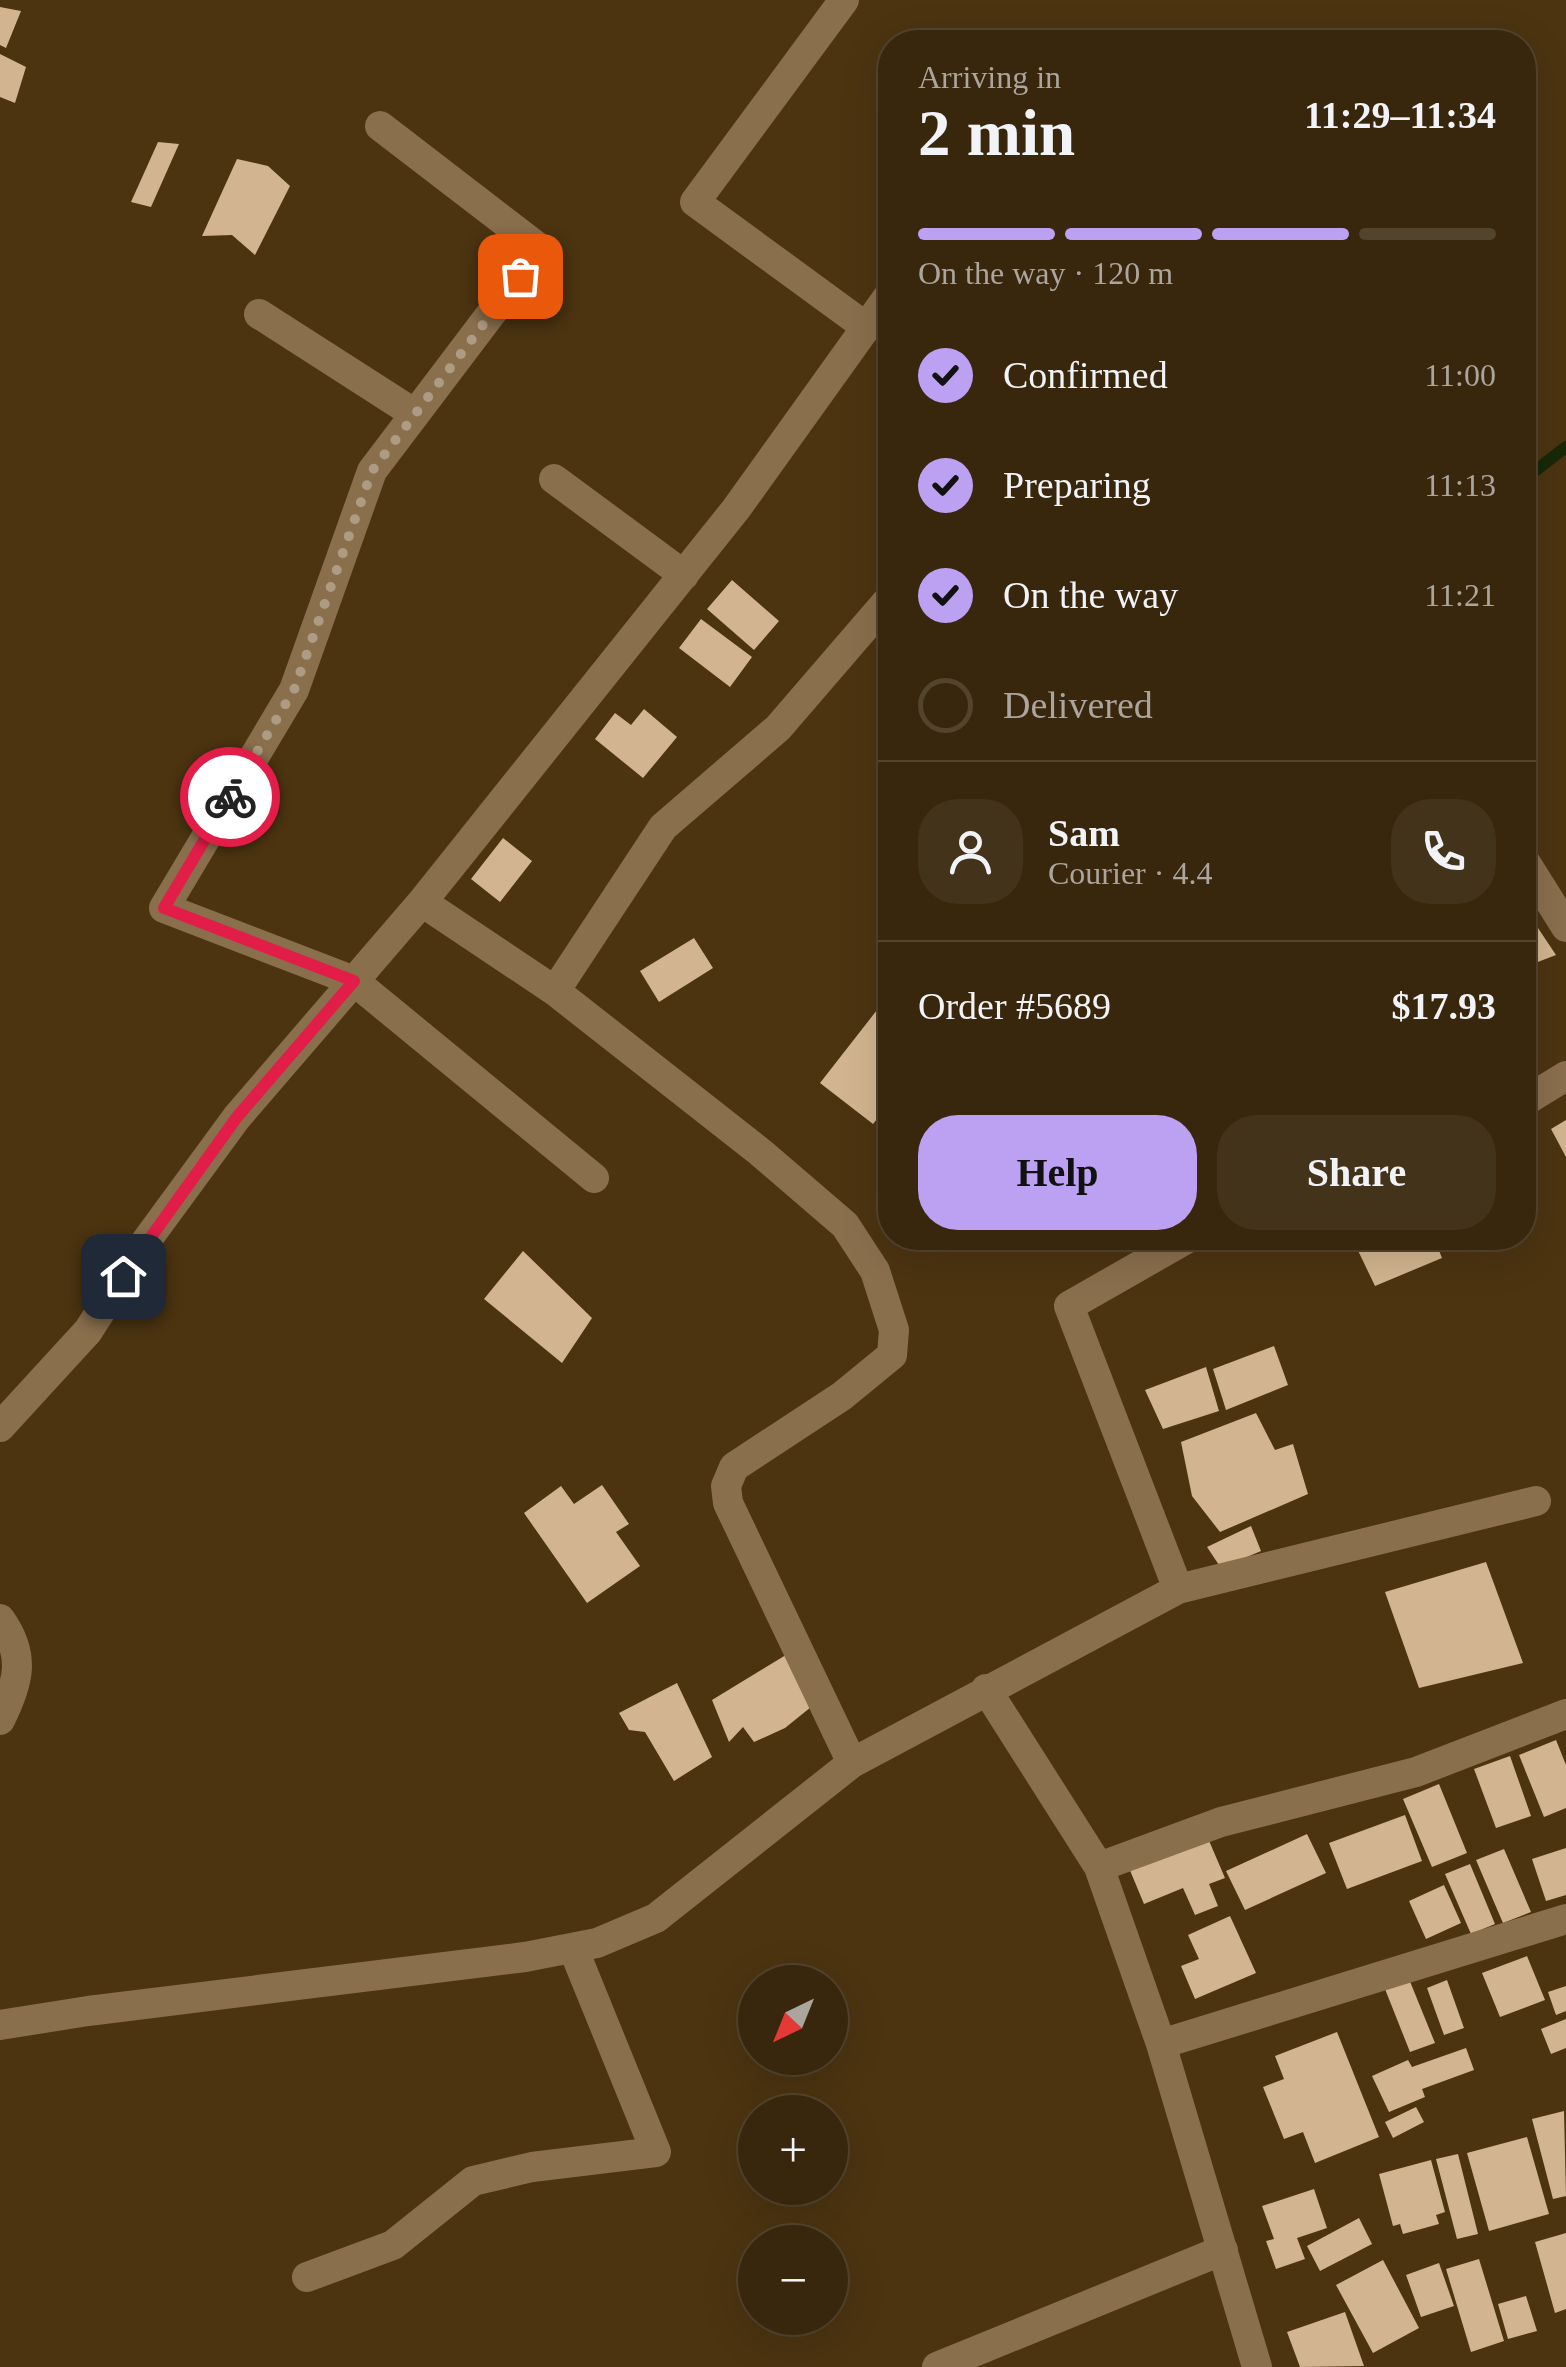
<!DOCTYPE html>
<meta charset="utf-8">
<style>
:root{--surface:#39270d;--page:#44331b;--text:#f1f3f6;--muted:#aba59d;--line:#53442e;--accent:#bca0f2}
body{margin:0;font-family:"Times New Roman",serif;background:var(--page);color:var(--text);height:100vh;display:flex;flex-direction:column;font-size:38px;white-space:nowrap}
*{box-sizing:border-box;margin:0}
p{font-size:32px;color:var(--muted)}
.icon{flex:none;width:55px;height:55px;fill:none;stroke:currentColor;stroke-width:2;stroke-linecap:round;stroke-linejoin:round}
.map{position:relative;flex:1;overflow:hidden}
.side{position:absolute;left:878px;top:30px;width:658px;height:1220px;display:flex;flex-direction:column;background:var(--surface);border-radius:40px;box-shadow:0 10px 40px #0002,0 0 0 2px var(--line)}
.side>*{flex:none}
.needle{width:65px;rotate:223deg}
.fabs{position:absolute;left:738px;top:1965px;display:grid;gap:20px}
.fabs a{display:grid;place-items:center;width:110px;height:110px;border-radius:50%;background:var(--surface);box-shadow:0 10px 40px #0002,0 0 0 2px var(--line);font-size:50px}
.pin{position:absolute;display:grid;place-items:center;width:85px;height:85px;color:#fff;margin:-42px;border-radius:20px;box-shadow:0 5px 15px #0006}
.courier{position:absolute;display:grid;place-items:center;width:100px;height:100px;margin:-50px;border:8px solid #e11d48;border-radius:50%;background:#fff;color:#222;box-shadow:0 2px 12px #0007}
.head em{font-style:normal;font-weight:700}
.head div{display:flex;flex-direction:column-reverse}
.head{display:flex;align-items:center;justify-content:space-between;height:170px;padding:0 40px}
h1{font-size:65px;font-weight:700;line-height:75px}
.bar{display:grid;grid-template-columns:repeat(4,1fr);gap:15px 10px;align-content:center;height:120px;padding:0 40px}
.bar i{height:12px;border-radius:8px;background:var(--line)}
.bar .on{background:var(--accent)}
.bar p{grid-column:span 4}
.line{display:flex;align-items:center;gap:25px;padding:0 40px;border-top:2px solid var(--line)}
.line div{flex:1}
.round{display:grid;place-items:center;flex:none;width:105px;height:105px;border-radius:40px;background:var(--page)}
ol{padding:0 40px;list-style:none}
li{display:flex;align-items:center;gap:30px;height:110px}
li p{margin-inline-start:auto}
li .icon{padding:10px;border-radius:50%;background:var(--accent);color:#111;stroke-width:4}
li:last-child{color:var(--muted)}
li i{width:55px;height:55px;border:5px solid var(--line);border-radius:50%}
.primary-button{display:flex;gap:20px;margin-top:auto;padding:20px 40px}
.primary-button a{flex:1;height:115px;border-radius:40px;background:var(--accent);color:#111;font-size:40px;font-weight:700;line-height:115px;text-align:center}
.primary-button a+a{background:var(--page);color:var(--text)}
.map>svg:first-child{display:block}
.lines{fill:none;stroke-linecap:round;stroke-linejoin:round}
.stream{stroke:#172908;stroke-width:12}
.building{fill:#d2b590}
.street{stroke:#8a6f4d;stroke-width:30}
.done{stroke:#ad9b83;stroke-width:10;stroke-dasharray:0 18}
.route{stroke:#e11d48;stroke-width:12}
</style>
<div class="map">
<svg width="1566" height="2367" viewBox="0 0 1566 2367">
<rect width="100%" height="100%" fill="#4c3411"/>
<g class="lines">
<!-- stream -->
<path class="stream" d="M1522 481 1566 447"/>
</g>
<!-- building -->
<path class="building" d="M0 7 21 11 6 48 0 45Z
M0 54 26 67 15 103 0 97Z
M158 142 179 144 151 207 131 202Z
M237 159 268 166 290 186 255 255 232 235 202 236Z
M732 580 779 621 754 650 707 609Z
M701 619 752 657 730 687 679 648Z
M644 709 677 737 643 778 595 739 615 713 631 725Z
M503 838 532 861 500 902 471 879Z
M1522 904 1556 955 1522 968Z
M694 938 713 968 659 1002 640 971Z
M877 1010 890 1020V1103L873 1124 820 1083Z
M1566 1120V1157L1551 1129Z
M1352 1238H1434L1442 1258 1375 1286Z
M523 1251 592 1318 562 1363 484 1299Z
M1274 1346 1288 1385 1226 1410 1213 1369Z
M1206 1367 1219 1411 1163 1429 1145 1390Z
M1256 1413 1275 1450 1293 1444 1308 1494 1220 1532 1192 1496 1181 1442Z
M602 1485 629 1524 616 1532 640 1566 587 1603 524 1513 561 1486 574 1504Z
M1251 1526 1261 1551 1221 1568 1207 1547Z
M1486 1562 1523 1663 1419 1688 1385 1592Z
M799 1647 816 1703 785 1728 754 1742 743 1727 729 1742 712 1700Z
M677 1683 712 1757 674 1781 645 1732 629 1730 619 1713Z
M1556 1740 1566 1765V1808L1544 1817 1519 1755Z
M1510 1756 1531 1816 1496 1828 1474 1769Z
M1439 1784 1467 1853 1432 1867 1403 1799Z
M1405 1815 1422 1861 1347 1889 1329 1843Z
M1307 1834 1326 1873 1245 1910 1226 1871Z
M1207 1836 1225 1878 1209 1884 1218 1906 1195 1915 1183 1888 1144 1904 1129 1868Z
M1566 1848V1895L1546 1901 1532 1859Z
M1504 1849 1531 1912 1503 1923 1476 1860Z
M1470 1864 1495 1924 1471 1934 1445 1874Z
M1444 1885 1461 1923 1426 1939 1409 1901Z
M1230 1916 1256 1973 1195 1999 1181 1966 1199 1959 1188 1935Z
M1527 1956 1545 2000 1500 2017 1482 1973Z
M1409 1979 1435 2043 1410 2052 1385 1989Z
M1447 1980 1464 2028 1444 2035 1427 1988Z
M1566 1986V2011L1556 2015 1548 1992Z
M1566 2019V2048L1551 2054 1541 2029Z
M1337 2032 1379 2137 1315 2163 1303 2132 1284 2139 1263 2087 1284 2079 1275 2056Z
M1466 2048 1474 2070 1422 2089 1425 2097 1389 2112 1372 2076 1408 2060 1412 2067Z
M1416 2107 1424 2122 1393 2138 1385 2122Z
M1564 2111 1566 2196 1553 2199 1532 2119Z
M1527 2137 1549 2214 1489 2231 1467 2153Z
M1458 2154 1478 2234 1457 2239 1436 2159Z
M1431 2160 1445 2212 1436 2215 1439 2224 1403 2234 1400 2224 1393 2226 1379 2174Z
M1314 2189 1327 2228 1297 2238 1305 2259 1276 2269 1266 2241 1274 2239 1262 2206Z
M1359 2218 1372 2244 1320 2271 1307 2246Z
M1566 2233V2309L1555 2313 1535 2242Z
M1479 2259 1504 2341 1471 2352 1446 2269Z
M1383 2260 1419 2328 1373 2353 1336 2285Z
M1439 2263 1454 2306 1421 2317 1406 2275Z
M1526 2296 1537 2331 1508 2339 1498 2304Z
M1345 2312 1364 2366 1300 2367 1287 2332Z"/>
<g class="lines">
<!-- street -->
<path class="street" d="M844 0 695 202 866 327
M380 126 540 249 372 471 294 690 164 908 354 981 594 1178
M259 314 415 414
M554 479 684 575
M1522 857 1566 927
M422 902 555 991 760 1152 845 1225 875 1271 894 1330 892 1355 842 1396 734 1467 726 1486 728 1503 852 1763
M555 991 663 827 778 728 890 598
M1522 1103 1566 1076
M0 1427 88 1331 141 1248 237 1117 422 902 736 509 890 294
M1178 1589 1069 1306 1188 1238
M0 1619C26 1655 19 1682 0 1720
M986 1689 1099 1867 1161 2044 1257 2367
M1099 1867 1221 1822 1416 1772 1566 1714
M0 2025 88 2011 525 1957 597 1943 656 1918 852 1763 1178 1589 1536 1501
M1161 2044 1566 1919
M307 2277 393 2245 473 2181 532 2167 656 2152 573 1948
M937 2367 1223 2250"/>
</g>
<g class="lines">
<!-- done -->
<path class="done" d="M230 797 294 690 372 471 520 276"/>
<!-- route -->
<path class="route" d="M123 1276 237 1117 354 981 164 908 230 797"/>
</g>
</svg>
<div class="fabs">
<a><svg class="needle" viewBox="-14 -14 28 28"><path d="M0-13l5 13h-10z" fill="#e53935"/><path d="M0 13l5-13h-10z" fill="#aba59d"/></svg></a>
<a>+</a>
<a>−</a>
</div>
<div class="pin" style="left:520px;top:276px;background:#ea580c"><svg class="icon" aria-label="bag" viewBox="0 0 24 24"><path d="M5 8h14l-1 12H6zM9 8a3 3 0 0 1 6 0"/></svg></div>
<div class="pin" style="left:123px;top:1276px;background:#1f2937"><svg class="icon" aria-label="home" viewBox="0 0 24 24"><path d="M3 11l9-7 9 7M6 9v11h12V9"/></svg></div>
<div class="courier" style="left:230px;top:797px"><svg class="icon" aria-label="bike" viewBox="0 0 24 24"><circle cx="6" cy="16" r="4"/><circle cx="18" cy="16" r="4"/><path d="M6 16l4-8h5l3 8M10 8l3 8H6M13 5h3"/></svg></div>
<section class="side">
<div class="head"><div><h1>2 min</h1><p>Arriving in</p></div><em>11:29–11:34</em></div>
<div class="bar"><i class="on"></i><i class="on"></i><i class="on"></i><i></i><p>On the way · 120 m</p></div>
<ol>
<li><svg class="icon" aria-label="check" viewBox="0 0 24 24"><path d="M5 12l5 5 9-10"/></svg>Confirmed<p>11:00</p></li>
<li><svg class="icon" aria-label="check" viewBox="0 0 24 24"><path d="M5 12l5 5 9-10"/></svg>Preparing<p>11:13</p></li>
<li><svg class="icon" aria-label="check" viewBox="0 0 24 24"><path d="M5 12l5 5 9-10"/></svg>On the way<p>11:21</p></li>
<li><i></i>Delivered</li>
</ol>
<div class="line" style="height:180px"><a class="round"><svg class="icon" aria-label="person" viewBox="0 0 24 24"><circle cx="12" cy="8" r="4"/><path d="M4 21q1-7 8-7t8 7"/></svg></a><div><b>Sam</b><p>Courier · 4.4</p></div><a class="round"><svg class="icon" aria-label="phone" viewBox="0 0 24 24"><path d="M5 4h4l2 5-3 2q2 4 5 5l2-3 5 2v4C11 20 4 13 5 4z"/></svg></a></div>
<div class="line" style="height:130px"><div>Order #5689</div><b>$17.93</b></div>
<div class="primary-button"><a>Help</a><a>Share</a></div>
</section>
</div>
